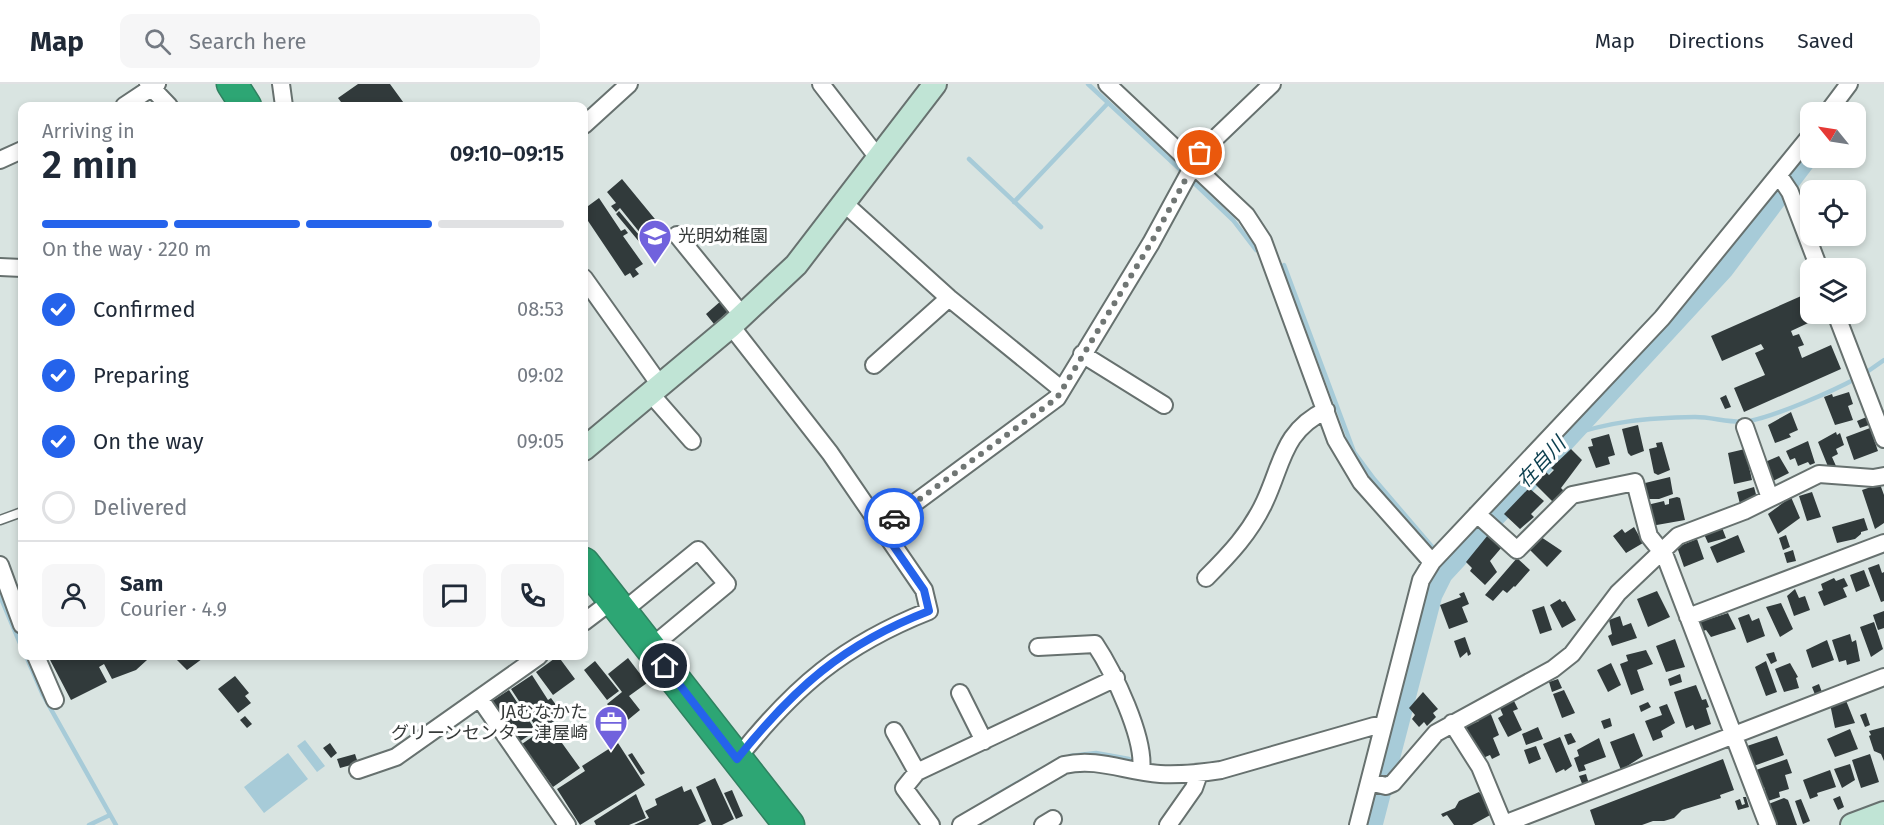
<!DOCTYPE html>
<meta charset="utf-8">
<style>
:root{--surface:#fff;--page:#f6f6f7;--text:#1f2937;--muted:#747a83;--line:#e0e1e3;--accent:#2563eb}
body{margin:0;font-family:"Fira Sans","Noto Sans JP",sans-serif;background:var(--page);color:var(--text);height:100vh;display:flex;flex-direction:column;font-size:22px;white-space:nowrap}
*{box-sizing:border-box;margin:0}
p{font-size:20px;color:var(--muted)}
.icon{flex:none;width:33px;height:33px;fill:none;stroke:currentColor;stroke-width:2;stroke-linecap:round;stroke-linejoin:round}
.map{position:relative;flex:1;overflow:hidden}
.details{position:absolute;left:18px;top:18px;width:570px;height:558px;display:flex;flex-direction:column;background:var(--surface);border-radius:12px;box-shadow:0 3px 9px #0003}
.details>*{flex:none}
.needle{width:39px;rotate:300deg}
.tools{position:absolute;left:1800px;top:18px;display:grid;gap:12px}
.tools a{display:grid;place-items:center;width:66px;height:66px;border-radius:12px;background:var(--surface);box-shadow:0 3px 9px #0003;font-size:30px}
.pin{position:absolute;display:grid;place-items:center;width:51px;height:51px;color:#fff;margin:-26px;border:3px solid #fff;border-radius:50%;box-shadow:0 2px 6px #0007}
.courier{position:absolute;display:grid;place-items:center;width:60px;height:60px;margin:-30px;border:4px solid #2563eb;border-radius:50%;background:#fff;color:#222;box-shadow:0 2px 8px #0007}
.summary em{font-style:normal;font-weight:600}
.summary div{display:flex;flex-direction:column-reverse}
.summary{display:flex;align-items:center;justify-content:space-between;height:102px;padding:0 24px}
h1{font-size:39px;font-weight:600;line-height:45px}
.bar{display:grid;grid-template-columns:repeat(4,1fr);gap:9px 6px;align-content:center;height:72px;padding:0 24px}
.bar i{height:8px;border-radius:4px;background:var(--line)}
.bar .selected{background:var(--accent)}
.bar p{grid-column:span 4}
.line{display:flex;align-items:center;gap:15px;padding:0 24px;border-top:2px solid var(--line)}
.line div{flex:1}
.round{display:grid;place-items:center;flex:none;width:63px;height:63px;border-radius:12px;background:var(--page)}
ol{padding:0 24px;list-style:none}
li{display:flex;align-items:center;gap:18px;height:66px}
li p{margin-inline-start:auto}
li .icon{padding:6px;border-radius:50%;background:var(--accent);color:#fff;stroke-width:4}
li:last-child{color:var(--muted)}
li i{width:33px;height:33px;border:3px solid var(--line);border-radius:50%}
header{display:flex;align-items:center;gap:36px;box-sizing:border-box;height:84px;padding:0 30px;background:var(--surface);border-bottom:2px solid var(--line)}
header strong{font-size:28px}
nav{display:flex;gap:33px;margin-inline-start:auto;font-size:21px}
.search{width:420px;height:54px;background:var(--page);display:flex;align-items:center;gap:15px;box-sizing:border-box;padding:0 21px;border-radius:12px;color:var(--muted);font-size:22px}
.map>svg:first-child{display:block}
.water{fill:#a7cbd8}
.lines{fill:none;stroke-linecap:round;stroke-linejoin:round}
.stream{stroke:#a7cbd8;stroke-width:4.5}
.river{stroke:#a7cbd8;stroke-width:27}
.building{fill:#313a3b}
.lane-casing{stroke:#67716f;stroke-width:11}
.street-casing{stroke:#67716f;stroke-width:20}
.secondary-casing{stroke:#67716f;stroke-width:26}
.highway-casing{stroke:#308160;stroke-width:33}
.lane{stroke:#fff;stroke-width:8}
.street{stroke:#fff;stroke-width:16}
.secondary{stroke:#c0e4d5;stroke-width:22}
.highway{stroke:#2da674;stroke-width:30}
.done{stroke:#707674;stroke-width:6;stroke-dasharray:0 10.8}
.route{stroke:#2563eb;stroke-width:8}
.labels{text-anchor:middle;stroke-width:6;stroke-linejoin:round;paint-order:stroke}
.poi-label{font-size:18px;fill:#373b3a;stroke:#fff;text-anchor:start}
.water-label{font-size:20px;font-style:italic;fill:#0a3e4e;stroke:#fff}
</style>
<header>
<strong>Map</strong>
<div class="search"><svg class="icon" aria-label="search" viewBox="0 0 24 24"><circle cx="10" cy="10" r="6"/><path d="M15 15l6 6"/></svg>Search here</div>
<nav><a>Map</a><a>Directions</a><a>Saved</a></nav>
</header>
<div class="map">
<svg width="1884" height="741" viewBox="0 0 1884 741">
<rect width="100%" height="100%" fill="#d9e4e1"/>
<!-- water -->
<path class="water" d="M305 656 325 682 317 688 297 662Z
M288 669 308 695 264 729 244 703Z"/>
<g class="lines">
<!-- stream -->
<path class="stream" d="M1088 0 1185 90
M969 75 1041 143
M1191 96 1233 136 1256 166
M1014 118 1108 19
M1284 181 1354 368 1374 395 1434 465
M1864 290 1884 276
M1564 353C1612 337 1645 334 1695 333 1714 333 1732 340 1750 337 1778 331 1831 308 1857 294
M0 512 22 564
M26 572 43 611 116 741
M1070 672 1096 669 1129 675
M993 713 1040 686
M89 741 110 731"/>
<!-- river -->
<path class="river" d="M1369 741 1429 510 1440 488 1721 183 1810 65"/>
</g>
<!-- building -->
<path class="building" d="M358 0H390L406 22H344L338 14Z
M622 95 673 157 657 170 620 124 616 128 611 122 616 119 607 108Z
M599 114 621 147 625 145 628 149 623 152 643 180 635 185 639 190 633 194 630 189 625 192 584 131V125Z
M619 127 654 169 651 172 616 130Z
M1808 209 1810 230H1817L1819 234 1791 247 1793 252 1799 250 1804 261 1798 263 1802 274 1831 261 1841 285 1744 328 1734 304 1765 291 1755 269 1764 265 1761 260 1722 277 1711 252Z
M722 216 730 226 714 240 706 230Z
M1849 308 1853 320 1848 322 1853 336 1835 341 1824 313 1832 310 1833 313Z
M1726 311 1731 323 1725 325 1720 314Z
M1791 328 1798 346 1789 350 1791 353 1775 359 1768 341Z
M1869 332 1872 340 1860 344 1857 337Z
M1638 341 1644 367 1631 372 1628 369 1622 345Z
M1870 344 1878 367 1854 376 1846 353Z
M1836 348 1837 351 1840 349 1844 361 1836 365 1838 370 1832 373 1836 382 1829 385 1818 358Z
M1609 350 1615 371 1608 373 1610 380 1596 384 1588 363 1593 362 1591 355Z
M1808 357 1815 379 1810 381 1808 378 1798 382 1795 374 1790 376 1786 367Z
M1662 358 1670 386 1658 391 1654 389 1649 365 1657 363 1656 359Z
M1571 365 1582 376 1561 404 1566 409 1555 420 1534 399 1546 388 1549 391 1554 386 1551 384Z
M1745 365 1752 396 1734 400 1728 369Z
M1779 372 1789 389 1773 397 1765 378Z
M1670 393 1673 410 1659 415H1648L1645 399Z
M1880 400 1884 411V439L1875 445 1862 406Z
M1754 403 1757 414 1740 420 1737 408Z
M1529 404 1544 417 1531 430 1534 433 1520 445 1504 430Z
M1812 408 1821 433 1807 437 1799 412Z
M1677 413 1680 414 1685 436 1651 442 1647 421 1664 417 1665 421 1669 420V415Z
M1791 413 1800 434 1778 450 1768 430Z
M1864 434 1868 446 1861 448V450L1855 455 1837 459 1832 443Z
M1721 441 1726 454 1708 459 1703 448Z
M1634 443 1643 459 1626 469 1613 452 1622 445 1625 449Z
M1488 451 1502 463 1490 477 1497 488 1485 501 1470 487 1472 484 1466 478Z
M1738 451 1745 468 1717 479 1710 463Z
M1786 451 1790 463 1783 466 1779 454Z
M1541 453 1562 467 1547 483 1529 465Z
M1697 455 1704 475 1684 483 1677 463Z
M1793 466 1796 477 1787 479 1784 469Z
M1517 474 1530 486 1515 503 1514 502 1507 509 1503 506 1493 517 1485 511Z
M1879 480 1882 489 1884 488V517L1881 518 1868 484Z
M1864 486 1870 502 1856 508 1850 491Z
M1834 494 1836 497 1844 494 1848 502 1843 504 1847 513 1824 522 1818 508 1823 506 1821 500Z
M1795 505 1799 514 1805 512 1810 526 1794 532 1787 512Z
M1657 507 1670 533 1648 543 1637 515Z
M1464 508 1469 520 1462 523 1468 538 1449 545 1440 521 1461 513 1459 510Z
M1560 515 1562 518 1565 517 1576 536 1562 544 1550 521Z
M1781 519 1793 545 1780 553 1766 523Z
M1544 522 1552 546 1540 550 1532 526Z
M1884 527V544L1878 546 1873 531Z
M1728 529 1736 545 1711 553 1706 546 1700 548 1697 539Z
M1749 530 1752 537 1759 534 1765 552 1747 559 1738 534Z
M1620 532 1623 542 1631 539 1637 554 1612 562 1608 552 1612 550 1609 536Z
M1874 538 1883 565 1871 573 1860 543Z
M1850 550 1852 558 1856 556 1860 577 1847 581 1846 576 1839 578 1832 556Z
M1465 553 1471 570 1468 572 1467 568 1460 574 1454 557Z
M1675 555 1685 583 1666 588 1656 562Z
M1827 556 1834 576 1812 584 1806 566Z
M1646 566 1653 580 1637 586 1644 606 1631 611 1620 580 1628 577 1626 571Z
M1774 568 1777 577 1771 580 1766 570Z
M48 572H145L147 576 136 586 112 595 104 580 99 583 107 598 71 616Z
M173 572H206L187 586Z
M558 572 575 595 553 611 536 588Z
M628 574 647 599 629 612 640 626 623 640 607 620 622 608 608 590Z
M595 577 619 607 607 616 584 586Z
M1766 577 1777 608 1766 612 1755 583Z
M1611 579 1621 601 1608 608 1597 586Z
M1790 579 1798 593 1796 594 1799 604 1784 608 1775 585Z
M1680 590 1682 598 1670 602 1668 595Z
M532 591 548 616 551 614 562 629 556 633 558 635 538 646 511 605Z
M235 592 249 609 245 612 251 619 238 629 218 605Z
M1558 595 1562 604 1552 608 1549 598Z
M1819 600 1823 611 1816 613 1812 603Z
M1696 601 1702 616 1706 615 1709 623 1706 624 1711 640 1695 646 1693 641 1686 644 1674 608Z
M509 606 536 647 519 658 492 617Z
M1564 606 1575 629 1562 634 1553 610Z
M1423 608 1438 625 1433 629 1436 633 1427 642 1424 638 1419 643 1412 635 1415 631 1409 624Z
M1845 614 1855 639 1835 644 1830 620Z
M1513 615 1518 625 1513 627 1522 646 1508 653 1498 634 1503 631 1499 622Z
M1648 618 1651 623 1641 628 1639 622Z
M1667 620 1675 639 1661 647 1663 653 1653 657 1645 637 1662 631 1659 623Z
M1490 628 1499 651 1493 654 1500 671 1492 675 1490 671 1483 674 1466 643 1479 637 1478 633Z
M1866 629 1870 641 1865 643 1860 631Z
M245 632 252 640 247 644 240 636Z
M1610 634 1612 642 1604 645 1601 637Z
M549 641 580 684 553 703 522 660Z
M1538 643 1543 655 1526 661 1522 650Z
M1884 643V677L1881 670 1874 667 1869 652 1871 651 1869 647Z
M1850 645 1858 665 1835 673 1827 655Z
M1571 649 1576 658 1568 661 1564 651Z
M1634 649 1643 672 1621 686 1610 658Z
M1777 652 1784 671 1751 683 1744 663Z
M1560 653 1572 682 1565 687 1564 685 1556 689 1543 660Z
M1599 654 1606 673 1584 681 1586 686 1579 688 1574 674 1579 672 1577 666Z
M330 659 337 669 331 674 323 664Z
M618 659 645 701 580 741 557 705 585 687 582 682Z
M1536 662 1541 675 1529 680 1524 666Z
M632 669 645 689 641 691 628 671Z
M355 670 358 679 340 684 337 675Z
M1870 670 1879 698 1861 704 1852 676Z
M1723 675 1734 706 1720 711 1721 714 1682 726 1674 734 1664 737H1653L1642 741H1595L1590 726Z
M1787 675 1792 689 1785 691 1789 705 1779 708 1780 713 1765 718 1762 711 1766 709 1764 703 1759 705 1756 686Z
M1850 680 1855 696 1842 704 1834 685Z
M1830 686 1836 703 1817 709 1818 712 1810 715 1803 696Z
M1586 690 1589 700 1583 702 1579 692Z
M715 694 734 735 722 741H712L696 703Z
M682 702 684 708 691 705 706 737 698 741H634L649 734 645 727 657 721 655 715Z
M732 706 743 732 736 735 724 709Z
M1479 708 1489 720 1486 722 1492 730 1472 741H1454L1447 731 1443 733 1441 730 1455 724 1459 717Z
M636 710 646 734 629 741H596L594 737Z
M1840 712 1844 723 1838 726 1833 715Z
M1743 713H1746L1749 723 1738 726 1735 717 1740 715 1742 721 1745 720Z
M1784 714 1788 716 1797 741H1774L1766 721Z
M1801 715 1810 737 1803 740 1795 717Z"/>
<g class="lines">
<defs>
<path id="lane" d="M0 436 22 428"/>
<path id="street" d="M148 0 169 22
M281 0 284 22
M821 0 879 75
M1107 0 1246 131 1263 157 1336 356 1361 398 1432 478
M124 22 157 0
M1828 28 1849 0
M584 41 629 0
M0 76 22 66
M1780 93 1790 108 1819 184
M845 120 949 214 1061 305
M677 151 742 231
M0 183 22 184
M584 194 660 301
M1836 230 1884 355
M731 242 830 369 924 506 929 527C843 561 794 603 737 675
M1082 270 1164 321
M874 281 949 214
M650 309 692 357
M1745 343 1770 414
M1477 430 1517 466 1572 411 1635 398 1649 452 1665 472 1768 741
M881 444 1057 314 1151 159 1200 69 1272 0
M0 481 22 541
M1206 494C1229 471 1251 448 1265 417 1283 378 1283 347 1326 326
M622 528 698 466 727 500 650 564
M1688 533 1884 459
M584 538 613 516
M1038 563 1095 560C1113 587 1146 655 1141 687
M36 572 55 616
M960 609 984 657
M480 615 567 741
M1452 639 1480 683 1504 741
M894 647 917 688
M358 686 396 673 539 572
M1369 698 1386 702 1393 699 1436 649 1553 585 1572 570 1618 509 1678 452 1744 427 1819 390 1873 394 1884 392
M1504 740 1884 593
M931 741 904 704 917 688 1116 594
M961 741 1064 681C1098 673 1126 688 1160 690 1180 691 1201 689 1221 686L1374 642H1382
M1043 741 1053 735
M1168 741 1194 704 1199 690
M1358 741 1421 496 1432 478 1662 234 1810 52"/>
<path id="secondary" d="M584 365 731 242 796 181 935 0
M1852 741 1884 729"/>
<path id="highway" d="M232 0 246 22
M584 479 789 741"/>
</defs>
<!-- lane casing -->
<use href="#lane" class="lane-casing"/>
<!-- street casing -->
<use href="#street" class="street-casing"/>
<!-- secondary casing -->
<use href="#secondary" class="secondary-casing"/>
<!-- highway casing -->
<use href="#highway" class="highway-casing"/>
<!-- lane -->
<use href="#lane" class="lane"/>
<!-- street -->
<use href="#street" class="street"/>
<!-- secondary -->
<use href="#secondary" class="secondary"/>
<!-- highway -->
<use href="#highway" class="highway"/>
</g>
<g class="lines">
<!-- done -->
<path class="done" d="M894 434 1057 314 1151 159 1200 69"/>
<!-- route -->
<path class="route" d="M665 582 737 675C794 604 843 560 929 527L924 506 881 444 894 434"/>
</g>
<!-- icons -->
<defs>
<symbol id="school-pin" viewBox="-11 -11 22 30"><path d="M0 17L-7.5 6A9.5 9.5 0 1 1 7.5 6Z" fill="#7162dd" stroke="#fff"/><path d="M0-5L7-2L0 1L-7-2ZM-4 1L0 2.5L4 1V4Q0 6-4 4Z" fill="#fff"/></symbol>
<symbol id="office-pin" viewBox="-11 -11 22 30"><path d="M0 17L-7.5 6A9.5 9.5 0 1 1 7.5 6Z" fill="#7162dd" stroke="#fff"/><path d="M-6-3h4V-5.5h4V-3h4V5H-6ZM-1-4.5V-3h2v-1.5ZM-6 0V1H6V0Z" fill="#fff"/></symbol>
</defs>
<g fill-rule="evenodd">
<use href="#school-pin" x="636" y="133" width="38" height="52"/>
<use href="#office-pin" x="592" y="619" width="38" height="52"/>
</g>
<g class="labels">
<!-- poi labels -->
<g class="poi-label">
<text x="678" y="158">光明幼稚園</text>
<text x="588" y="634" text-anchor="end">JAむなかた<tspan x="588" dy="21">グリーンセンター津屋崎</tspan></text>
</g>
<!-- water labels -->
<g class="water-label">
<text transform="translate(1541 378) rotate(-47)" y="7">在自川</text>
</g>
</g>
</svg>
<div class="tools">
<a><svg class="needle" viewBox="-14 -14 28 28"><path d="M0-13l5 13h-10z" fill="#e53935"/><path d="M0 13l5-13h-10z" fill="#747a83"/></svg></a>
<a><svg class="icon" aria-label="locate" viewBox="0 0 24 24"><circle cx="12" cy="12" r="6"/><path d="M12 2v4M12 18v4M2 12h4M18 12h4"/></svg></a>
<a><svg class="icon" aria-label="layers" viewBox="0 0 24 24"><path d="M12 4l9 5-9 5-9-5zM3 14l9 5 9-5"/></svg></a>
</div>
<div class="pin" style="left:1200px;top:69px;background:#ea580c"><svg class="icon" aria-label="bag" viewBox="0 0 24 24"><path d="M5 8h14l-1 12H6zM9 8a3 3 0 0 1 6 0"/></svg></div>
<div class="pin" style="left:665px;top:582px;background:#1f2937"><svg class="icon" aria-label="home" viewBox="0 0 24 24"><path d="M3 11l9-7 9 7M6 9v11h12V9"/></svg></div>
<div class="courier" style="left:894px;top:434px"><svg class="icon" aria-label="car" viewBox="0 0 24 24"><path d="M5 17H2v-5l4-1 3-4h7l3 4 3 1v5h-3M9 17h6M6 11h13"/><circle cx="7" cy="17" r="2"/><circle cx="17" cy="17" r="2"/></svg></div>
<section class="details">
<div class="summary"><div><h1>2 min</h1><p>Arriving in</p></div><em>09:10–09:15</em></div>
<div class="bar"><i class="selected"></i><i class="selected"></i><i class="selected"></i><i></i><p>On the way · 220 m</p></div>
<ol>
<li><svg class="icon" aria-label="check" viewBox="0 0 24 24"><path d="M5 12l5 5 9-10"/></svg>Confirmed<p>08:53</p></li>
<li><svg class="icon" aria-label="check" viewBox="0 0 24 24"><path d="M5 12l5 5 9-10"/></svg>Preparing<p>09:02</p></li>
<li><svg class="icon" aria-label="check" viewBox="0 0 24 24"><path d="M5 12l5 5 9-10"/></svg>On the way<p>09:05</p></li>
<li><i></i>Delivered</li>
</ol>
<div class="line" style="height:108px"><a class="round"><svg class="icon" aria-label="person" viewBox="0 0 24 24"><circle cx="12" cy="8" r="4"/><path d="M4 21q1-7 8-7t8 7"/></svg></a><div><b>Sam</b><p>Courier · 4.9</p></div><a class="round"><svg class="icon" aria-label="chat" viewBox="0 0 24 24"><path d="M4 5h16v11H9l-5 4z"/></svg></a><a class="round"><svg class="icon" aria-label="phone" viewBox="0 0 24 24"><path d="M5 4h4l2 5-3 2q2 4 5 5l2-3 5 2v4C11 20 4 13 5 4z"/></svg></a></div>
</section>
</div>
